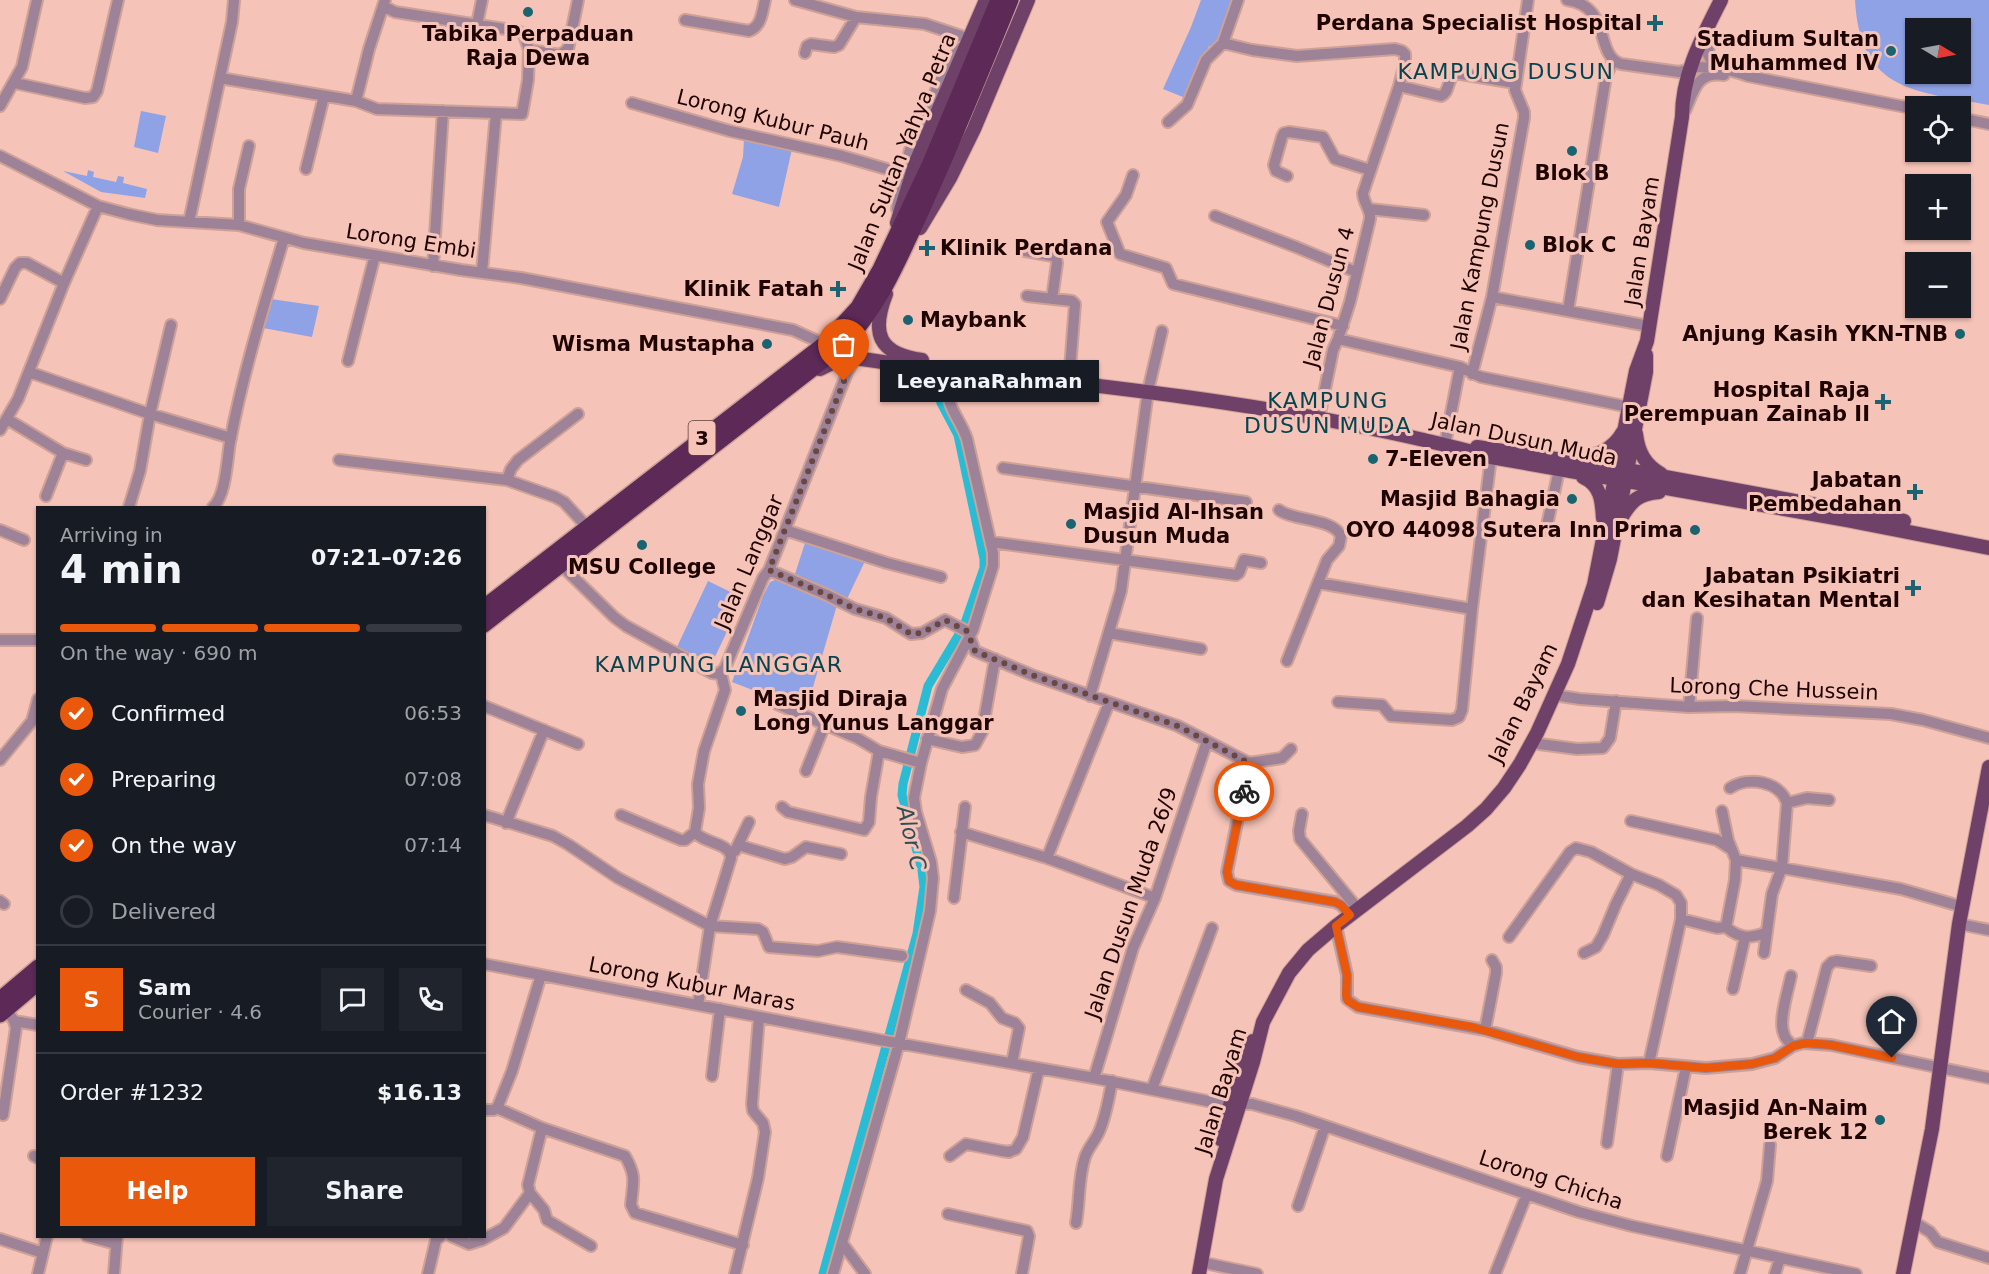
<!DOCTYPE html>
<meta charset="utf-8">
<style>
:root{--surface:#171b24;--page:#20242c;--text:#f1f3f6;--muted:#9ea1a6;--line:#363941;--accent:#ea580c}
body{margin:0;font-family:"DejaVu Sans",sans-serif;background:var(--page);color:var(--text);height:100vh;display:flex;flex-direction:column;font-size:22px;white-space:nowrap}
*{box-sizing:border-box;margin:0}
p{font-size:20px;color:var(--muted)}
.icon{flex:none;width:33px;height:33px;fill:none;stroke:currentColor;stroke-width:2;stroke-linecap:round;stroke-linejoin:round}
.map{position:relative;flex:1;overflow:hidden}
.details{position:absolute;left:36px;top:506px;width:450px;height:732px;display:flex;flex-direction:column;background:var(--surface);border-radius:0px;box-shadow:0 2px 4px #0004}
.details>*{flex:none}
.needle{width:39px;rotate:100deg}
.tools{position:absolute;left:1905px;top:18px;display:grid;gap:12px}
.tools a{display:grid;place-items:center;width:66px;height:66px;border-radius:0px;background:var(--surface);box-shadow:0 2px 4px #0004;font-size:30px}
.pin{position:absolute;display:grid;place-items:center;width:51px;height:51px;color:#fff;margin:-62px -26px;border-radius:50% 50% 50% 0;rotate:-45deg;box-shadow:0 0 6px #0007}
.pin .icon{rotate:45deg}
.courier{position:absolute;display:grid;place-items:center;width:60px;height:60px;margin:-30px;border:4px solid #ea580c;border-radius:50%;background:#fff;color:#222;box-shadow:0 2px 8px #0007}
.bubble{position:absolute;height:42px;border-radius:0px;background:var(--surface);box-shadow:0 2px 4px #0004;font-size:20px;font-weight:600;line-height:42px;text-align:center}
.summary em{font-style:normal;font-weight:600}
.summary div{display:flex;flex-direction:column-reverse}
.summary{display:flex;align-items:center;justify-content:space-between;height:102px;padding:0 24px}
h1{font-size:39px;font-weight:600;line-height:45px}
.bar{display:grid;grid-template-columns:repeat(4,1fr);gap:9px 6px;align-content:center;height:72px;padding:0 24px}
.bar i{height:8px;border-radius:4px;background:var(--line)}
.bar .selected{background:var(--accent)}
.bar p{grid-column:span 4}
.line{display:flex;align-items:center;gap:15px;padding:0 24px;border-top:2px solid var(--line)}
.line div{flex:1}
.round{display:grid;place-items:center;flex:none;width:63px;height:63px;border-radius:0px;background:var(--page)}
ol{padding:0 24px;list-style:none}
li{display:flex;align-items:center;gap:18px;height:66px}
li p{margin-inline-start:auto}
li .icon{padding:6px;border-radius:50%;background:var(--accent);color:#fff;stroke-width:4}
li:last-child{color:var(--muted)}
li i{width:33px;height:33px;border:3px solid var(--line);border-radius:50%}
.button{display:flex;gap:12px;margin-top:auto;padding:12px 24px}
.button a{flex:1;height:69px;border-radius:0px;background:var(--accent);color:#fff;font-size:24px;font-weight:600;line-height:69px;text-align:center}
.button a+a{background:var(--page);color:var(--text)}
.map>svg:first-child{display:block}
.green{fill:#8fa2e5;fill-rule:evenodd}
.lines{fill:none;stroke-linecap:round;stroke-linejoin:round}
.canal{stroke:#29bcd4;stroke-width:9}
.minor-casing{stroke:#cea197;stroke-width:14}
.major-casing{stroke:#cea197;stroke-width:16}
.highway-casing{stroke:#cea197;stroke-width:18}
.minor{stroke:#9d8298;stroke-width:10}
.major{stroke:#6f4169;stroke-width:14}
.highway{stroke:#5d2957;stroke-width:15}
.done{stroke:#6a4742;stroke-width:6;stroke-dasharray:0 10.8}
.route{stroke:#ea580c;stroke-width:8}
.poi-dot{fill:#1a6471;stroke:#f5c3b8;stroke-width:2}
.labels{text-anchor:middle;stroke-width:6;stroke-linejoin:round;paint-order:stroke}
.shield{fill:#f5c3b8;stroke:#5f3d39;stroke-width:1.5}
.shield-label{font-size:20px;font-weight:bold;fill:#1f0402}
.poi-label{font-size:21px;font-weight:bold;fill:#1f0402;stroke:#f5c3b8;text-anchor:end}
.street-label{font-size:21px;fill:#1f0402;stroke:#f5c3b8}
.neighbourhood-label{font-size:22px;letter-spacing:1.5px;fill:#05444e;stroke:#f5c3b8}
.water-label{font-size:22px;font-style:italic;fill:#314e54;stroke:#f5c3b8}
</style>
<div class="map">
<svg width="1989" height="1274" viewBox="0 0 1989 1274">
<rect width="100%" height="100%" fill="#f5c3b8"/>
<!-- green -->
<path class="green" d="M1201 0H1235L1218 48 1209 46 1188 99 1163 89 1191 27Z
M1855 0H1989V105C1915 91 1860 92 1855 0ZM1916 28H1960V74H1916Z
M141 111 166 116 158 153 134 147Z
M744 139 792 149 779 207 732 194 743 157Z
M88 170 94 172 93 177 116 182 118 176 124 177 123 183 147 189 145 198 101 192 63 171 87 176Z
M271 299 319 306 312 337 263 328Z
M806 540 866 559 847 599 794 577Z
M780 578 837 605 806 711 732 682 763 596 770 582Z
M708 581 743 598 712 663 677 647Z"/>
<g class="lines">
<!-- canal -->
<path class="canal" d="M823 1274 917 934 924 887 922 870 902 795 903 784 928 686 964 626 984 568V559L958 435 941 403 933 377"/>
<defs>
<path id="minor" d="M795 0 856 17 925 24 970 39 953 57 944 72 910 150 899 190 897 209
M1567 0C1612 6 1594 55 1621 64L1679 72 1697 67 1720 68
M383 6 395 12 518 31 524 35 529 50 560 55 568 49 578 0
M685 20 749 31C762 26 762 12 765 0
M477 24 482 0
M1710 31 1708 55C1715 70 1733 70 1748 76L1916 109
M1223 43 1252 50 1297 56 1395 49 1402 51 1405 54V63L1399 86 1363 193C1363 203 1371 209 1370 219L1350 302 1338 339 1333 350 1319 418
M805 53 807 46 811 44 834 47 839 45 856 17
M220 78 356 101 377 109 522 114 528 80 529 50
M15 83 85 98 93 97 97 91 118 0
M1399 86 1441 96C1450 92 1447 79 1455 73L1515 83
M356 101 369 49 385 0
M632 103 730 131 842 156 904 174
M0 106 22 67 37 0
M1685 111C1694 90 1697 71 1724 75
M1960 118 1989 124
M1168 122 1187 105 1206 60 1223 43 1238 0
M0 156 98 206 128 214 157 220 239 225 304 243 461 270 521 278 793 330 824 344
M306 169 324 96
M1133 175 1126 195 1107 222 1120 254 1166 268 1173 284 1343 326
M1287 176 1276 171 1274 165 1282 137 1284 133 1289 132 1323 137 1335 159 1370 170
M1369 209 1424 215
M1215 216 1296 247 1356 272
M189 222 232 22 234 0
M239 225V189L249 146
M1020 250 1053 256 1056 258 1057 263 1052 299
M433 266 443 111
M482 272 496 113
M1027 296 1072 301 1075 304 1069 382
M1492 297 1649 326
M0 299 15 268 20 263H27L64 283
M1568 311 1606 76 1613 61
M1338 339 1460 367 1481 377 1629 407
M348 361 375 255
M29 372 150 414 231 438
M1472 374 1492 297 1524 118V112L1515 90 1528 0
M7 419 63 453 86 460
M0 430 18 399 64 283 98 206
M1445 444 1460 367
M339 460 507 480 555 497 564 502 587 527
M1003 468 1246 502
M507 480 511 469 518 460 578 414
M46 496 63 453
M129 507 140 471 150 414 171 325
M213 507C226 496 227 459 230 442 243 373 264 305 284 238
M1279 510C1293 521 1333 518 1341 536L1339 546 1327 560 1287 661
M0 530 24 540
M785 530 887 563 941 577
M1546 530 1559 470
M991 542 1236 575 1239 573 1244 560 1261 563
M560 564 614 617 626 626 712 673 719 674 725 668 763 578 769 570 847 373 855 358
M769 570 827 595 855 609 886 618 911 634 922 633 945 620 968 632 975 651 1032 675 1178 726 1249 763
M1318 583 1472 609
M1109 633 1201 649
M0 640H38
M1554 695 1580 699 1689 707 1734 706 1891 714 1923 720 1989 738
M1090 696 1121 591 1148 391 1162 331
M1338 702 1382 705 1391 716 1452 720 1459 717 1462 710 1472 609 1491 457
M777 704 857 738 879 751 921 763
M484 706 578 744
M1689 707 1697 618
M927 739 962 747 975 745 982 732 995 659
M1532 743 1577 749 1603 748 1610 738 1616 701
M0 760 32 721 38 699
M1249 763 1227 872 1229 881 1236 885 1335 902 1341 905 1350 915
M1249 763 1282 758 1291 749
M806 771 825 724
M1730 788C1748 776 1780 781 1787 803L1782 867 1772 894 1764 953
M1787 803 1807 798 1829 800
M782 807 788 812 864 830 869 822 871 797 879 751
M1722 811 1728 840 1736 860 1901 889 1963 907
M1302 814 1299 831 1300 839 1358 909
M484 815 553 836 569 845 618 878 710 926 758 929 763 932 769 947 818 951 837 947 902 956
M621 815 681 840H685L695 832
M1631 821 1717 840 1731 849
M506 823 544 730
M961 832 1047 858 1155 898
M738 845 785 859 792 857 806 847 841 854
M735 851 749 822
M1047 858 1109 703
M954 898 965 807
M0 901 4 904
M1681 919 1717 928 1726 927C1738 938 1750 939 1765 933
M1959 924 1989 930
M1336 926 1347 975V999L1358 1007 1485 1030 1578 1057 1618 1064 1649 1063 1706 1068 1752 1064 1775 1058 1793 1046 1803 1043 1831 1045 1989 1078
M1726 927 1735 880 1736 860
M1509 937 1570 852 1576 848 1591 852 1631 874 1659 885 1676 895 1681 903V919L1649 1063
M1584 953 1596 947 1603 935 1616 904 1631 874
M484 964 880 1040 1094 1078 1222 1104H1252L1296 1116 1579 1212 1632 1226 1856 1274
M1791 976C1788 991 1778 1021 1784 1034 1785 1039 1789 1042 1793 1046
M1733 989 1745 937
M966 990 990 1003 1002 1018 1015 1023 1019 1028 1012 1063
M698 1005 710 926 731 858C730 842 704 844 695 832L699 808 698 784 704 751 725 690 721 673
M14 1021 38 1025
M1485 1030 1496 973V967L1492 960
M1807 1043 1827 967 1832 962 1837 961 1871 966
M712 1076 720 1009
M1094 1078 1133 948 1155 898 1207 741
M1152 1089 1212 928
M497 1108 542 1128 625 1156C637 1177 633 1182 631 1205L635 1213 743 1245
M484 1110H494L498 1106 512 1071 541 975
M3 1115 16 1028 14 1021 7 1010
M542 1128 528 1185 530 1193 544 1210 547 1220 591 1246
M1607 1143 1618 1064
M34 1156 38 1158
M950 1156 966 1144 1002 1151 1009 1152 1016 1149 1023 1137 1039 1068
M1667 1156 1686 1067
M1298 1206 1325 1126
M948 1214 1027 1231 1029 1236 1022 1274
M1914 1222 1930 1232 1938 1242 1989 1258
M1076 1223C1080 1201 1078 1178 1085 1157 1088 1148 1095 1141 1099 1132 1106 1116 1109 1098 1112 1081
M87 1236 116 1244
M451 1236 469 1244 482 1240 504 1228 530 1193
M0 1239 43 1253
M842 1243 865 1274
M1200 1262 1257 1274
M38 1274 47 1236
M114 1274 117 1236
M428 1274 436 1240 441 1236
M735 1274 758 1178 765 1132 763 1123 753 1111 752 1104 759 1017
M833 1274 899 1043 930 911 933 878 931 862 916 812 914 798 921 763 942 689 973 630 993 566V553L967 439C963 426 954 415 950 403 947 393 948 383 948 373
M1495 1274 1527 1194
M1740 1274 1767 1181 1770 1145
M1775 1274 1780 1258"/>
<path id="major" d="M897 223 916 162 986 0
M920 228 950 178 974 129 1028 0
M886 294C871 333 878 354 922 360
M820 369 840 359 855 358 980 376H1014C1127 389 1240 402 1353 425 1399 434 1445 444 1491 457L1847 520 1989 548
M1636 434C1638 452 1645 465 1661 474
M1477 447 1627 470 1904 521
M1577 459C1597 456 1613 450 1623 432
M1583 477C1601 485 1602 501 1603 518
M1621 518C1632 500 1638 494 1659 492
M1597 603 1610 559 1646 372V355
M1220 1139 1244 1058 1253 1041
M1199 1274 1216 1179 1253 1062 1263 1022 1289 973 1308 950 1336 926 1467 826 1486 809 1504 788 1520 764 1537 733 1568 664 1594 585 1636 371 1647 341 1682 117C1682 74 1702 38 1721 0
M1903 1274 1932 1129 1959 924 1989 767"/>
<path id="highway" d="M484 607 824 344 858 307 880 269 930 163 998 0
M484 625 841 347C881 307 901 256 924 206 955 138 983 69 1011 0
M0 999 38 967
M0 1015 38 983"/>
</defs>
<!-- minor casing -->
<use href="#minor" class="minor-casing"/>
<!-- major casing -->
<use href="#major" class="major-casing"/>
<!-- highway casing -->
<use href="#highway" class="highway-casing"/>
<!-- minor -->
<use href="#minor" class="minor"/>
<!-- major -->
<use href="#major" class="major"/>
<!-- highway -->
<use href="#highway" class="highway"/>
</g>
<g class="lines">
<!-- done -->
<path class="done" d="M844 381 769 570 823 593 855 609 886 618 911 634 922 633 945 620 967 631 975 651 1032 675 1178 726 1249 763 1244 791"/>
<!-- route -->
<path class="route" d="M1244 791 1227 872 1229 881 1236 885 1335 902 1341 905 1350 915 1336 926 1347 975 1346 995 1348 1001 1358 1007 1472 1027 1578 1057 1618 1064 1649 1063 1706 1068 1752 1064 1775 1058 1793 1046 1807 1043 1831 1045 1892 1058"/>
</g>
<!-- markers -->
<g class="poi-dot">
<circle cx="528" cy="12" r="6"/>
<path d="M1652 14h6v6h6v6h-6v6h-6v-6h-6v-6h6z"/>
<circle cx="1891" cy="51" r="6"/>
<circle cx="1572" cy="151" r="6"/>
<circle cx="1530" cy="245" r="6"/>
<path d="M924 239h6v6h6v6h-6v6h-6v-6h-6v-6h6z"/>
<path d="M835 280h6v6h6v6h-6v6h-6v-6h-6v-6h6z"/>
<circle cx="908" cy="320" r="6"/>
<circle cx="1960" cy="334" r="6"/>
<circle cx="767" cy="344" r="6"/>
<path d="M1880 393h6v6h6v6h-6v6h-6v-6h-6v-6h6z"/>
<circle cx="1373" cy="459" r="6"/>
<path d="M1912 483h6v6h6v6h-6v6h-6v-6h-6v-6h6z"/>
<circle cx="1572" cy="499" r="6"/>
<circle cx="1071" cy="524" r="6"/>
<circle cx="1695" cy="530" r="6"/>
<circle cx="642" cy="545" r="6"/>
<path d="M1910 579h6v6h6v6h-6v6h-6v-6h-6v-6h6z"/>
<circle cx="741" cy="711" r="6"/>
<circle cx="1880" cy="1120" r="6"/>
</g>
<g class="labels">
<!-- shield labels -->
<rect class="shield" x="688.5" y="421" width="27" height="34" rx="4.5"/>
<g class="shield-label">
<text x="702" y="445">3</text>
</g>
<!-- poi labels -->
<g class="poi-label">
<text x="1642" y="30">Perdana Specialist Hospital</text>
<text x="528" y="41" text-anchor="middle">Tabika Perpaduan<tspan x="528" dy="24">Raja Dewa</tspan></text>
<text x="1879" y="46">Stadium Sultan<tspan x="1879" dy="24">Muhammed IV</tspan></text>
<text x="1572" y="180" text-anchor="middle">Blok B</text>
<text x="1542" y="252" text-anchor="start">Blok C</text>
<text x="940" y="255" text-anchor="start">Klinik Perdana</text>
<text x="824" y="296">Klinik Fatah</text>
<text x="920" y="327" text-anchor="start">Maybank</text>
<text x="1948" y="341">Anjung Kasih YKN-TNB</text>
<text x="755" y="351">Wisma Mustapha</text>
<text x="1870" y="397">Hospital Raja<tspan x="1870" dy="24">Perempuan Zainab II</tspan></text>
<text x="1385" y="466" text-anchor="start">7-Eleven</text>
<text x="1902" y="487">Jabatan<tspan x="1902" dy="24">Pembedahan</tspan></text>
<text x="1560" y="506">Masjid Bahagia</text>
<text x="1083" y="519" text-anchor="start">Masjid Al-Ihsan<tspan x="1083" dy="24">Dusun Muda</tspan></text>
<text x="1683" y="537">OYO 44098 Sutera Inn Prima</text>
<text x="642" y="574" text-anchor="middle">MSU College</text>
<text x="1900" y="583">Jabatan Psikiatri<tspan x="1900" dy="24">dan Kesihatan Mental</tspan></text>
<text x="753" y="706" text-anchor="start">Masjid Diraja<tspan x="753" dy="24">Long Yunus Langgar</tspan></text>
<text x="1868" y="1115">Masjid An-Naim<tspan x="1868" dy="24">Berek 12</tspan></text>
</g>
<!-- street labels -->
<g class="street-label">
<text transform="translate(773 120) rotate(14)" y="7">Lorong Kubur Pauh</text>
<text transform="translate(902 152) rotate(-68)" y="7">Jalan Sultan Yahya Petra</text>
<text transform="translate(1480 236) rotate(-79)" y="7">Jalan Kampung Dusun</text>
<text transform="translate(411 241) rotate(9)" y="7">Lorong Embi</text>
<text transform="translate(1642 241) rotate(-81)" y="7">Jalan Bayam</text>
<text transform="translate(1329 297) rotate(-75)" y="7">Jalan Dusun 4</text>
<text transform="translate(1524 439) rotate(12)" y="7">Jalan Dusun Muda</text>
<text transform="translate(749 562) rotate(-67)" y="7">Jalan Langgar</text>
<text transform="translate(1774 689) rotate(2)" y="7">Lorong Che Hussein</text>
<text transform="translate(1523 703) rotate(-64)" y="7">Jalan Bayam</text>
<text transform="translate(1131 903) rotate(-71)" y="7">Jalan Dusun Muda 26/9</text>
<text transform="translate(692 984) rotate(11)" y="7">Lorong Kubur Maras</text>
<text transform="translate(1221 1091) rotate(-73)" y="7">Jalan Bayam</text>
<text transform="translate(1551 1180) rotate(18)" y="7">Lorong Chicha</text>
</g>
<!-- neighbourhood labels -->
<g class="neighbourhood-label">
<text x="1506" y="79">KAMPUNG DUSUN</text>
<text x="1328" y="408">KAMPUNG<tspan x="1328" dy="25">DUSUN MUDA</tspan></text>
<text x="719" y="672">KAMPUNG LANGGAR</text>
</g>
<!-- water labels -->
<g class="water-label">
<text transform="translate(912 838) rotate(77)" y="8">Alor C</text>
</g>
</g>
</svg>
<div class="tools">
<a><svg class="needle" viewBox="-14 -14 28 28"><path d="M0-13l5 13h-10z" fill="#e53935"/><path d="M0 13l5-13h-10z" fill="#9ea1a6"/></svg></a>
<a><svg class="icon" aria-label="locate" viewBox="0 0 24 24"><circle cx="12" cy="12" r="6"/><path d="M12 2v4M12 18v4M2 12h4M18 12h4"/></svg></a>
<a>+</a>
<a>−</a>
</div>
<div class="pin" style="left:844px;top:381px;background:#ea580c"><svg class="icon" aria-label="bag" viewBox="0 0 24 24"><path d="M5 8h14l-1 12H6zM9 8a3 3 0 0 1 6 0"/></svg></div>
<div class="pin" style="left:1892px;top:1058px;background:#1f2937"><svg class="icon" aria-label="home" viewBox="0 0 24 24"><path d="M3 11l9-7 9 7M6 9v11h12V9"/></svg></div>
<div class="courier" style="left:1244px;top:791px"><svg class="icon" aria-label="bike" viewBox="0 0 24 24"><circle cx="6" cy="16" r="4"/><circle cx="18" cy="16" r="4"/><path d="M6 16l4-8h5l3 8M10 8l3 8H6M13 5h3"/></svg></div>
<div class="bubble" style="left:880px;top:360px;width:219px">LeeyanaRahman</div>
<section class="details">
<div class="summary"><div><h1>4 min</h1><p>Arriving in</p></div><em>07:21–07:26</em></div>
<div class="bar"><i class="selected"></i><i class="selected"></i><i class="selected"></i><i></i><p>On the way · 690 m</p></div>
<ol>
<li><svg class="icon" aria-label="check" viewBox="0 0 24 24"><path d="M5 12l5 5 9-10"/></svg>Confirmed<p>06:53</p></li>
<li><svg class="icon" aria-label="check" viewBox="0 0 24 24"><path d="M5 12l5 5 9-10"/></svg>Preparing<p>07:08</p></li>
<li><svg class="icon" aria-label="check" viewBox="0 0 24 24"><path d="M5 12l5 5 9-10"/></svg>On the way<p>07:14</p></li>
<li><i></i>Delivered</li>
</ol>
<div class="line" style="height:108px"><b class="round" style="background:var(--accent);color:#fff">S</b><div><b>Sam</b><p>Courier · 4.6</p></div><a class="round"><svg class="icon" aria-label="chat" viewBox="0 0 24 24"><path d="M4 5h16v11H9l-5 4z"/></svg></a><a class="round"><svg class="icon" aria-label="phone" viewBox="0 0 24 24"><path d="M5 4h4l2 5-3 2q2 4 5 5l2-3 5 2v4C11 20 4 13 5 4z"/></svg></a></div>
<div class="line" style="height:78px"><div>Order #1232</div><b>$16.13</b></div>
<div class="button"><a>Help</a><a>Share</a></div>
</section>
</div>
